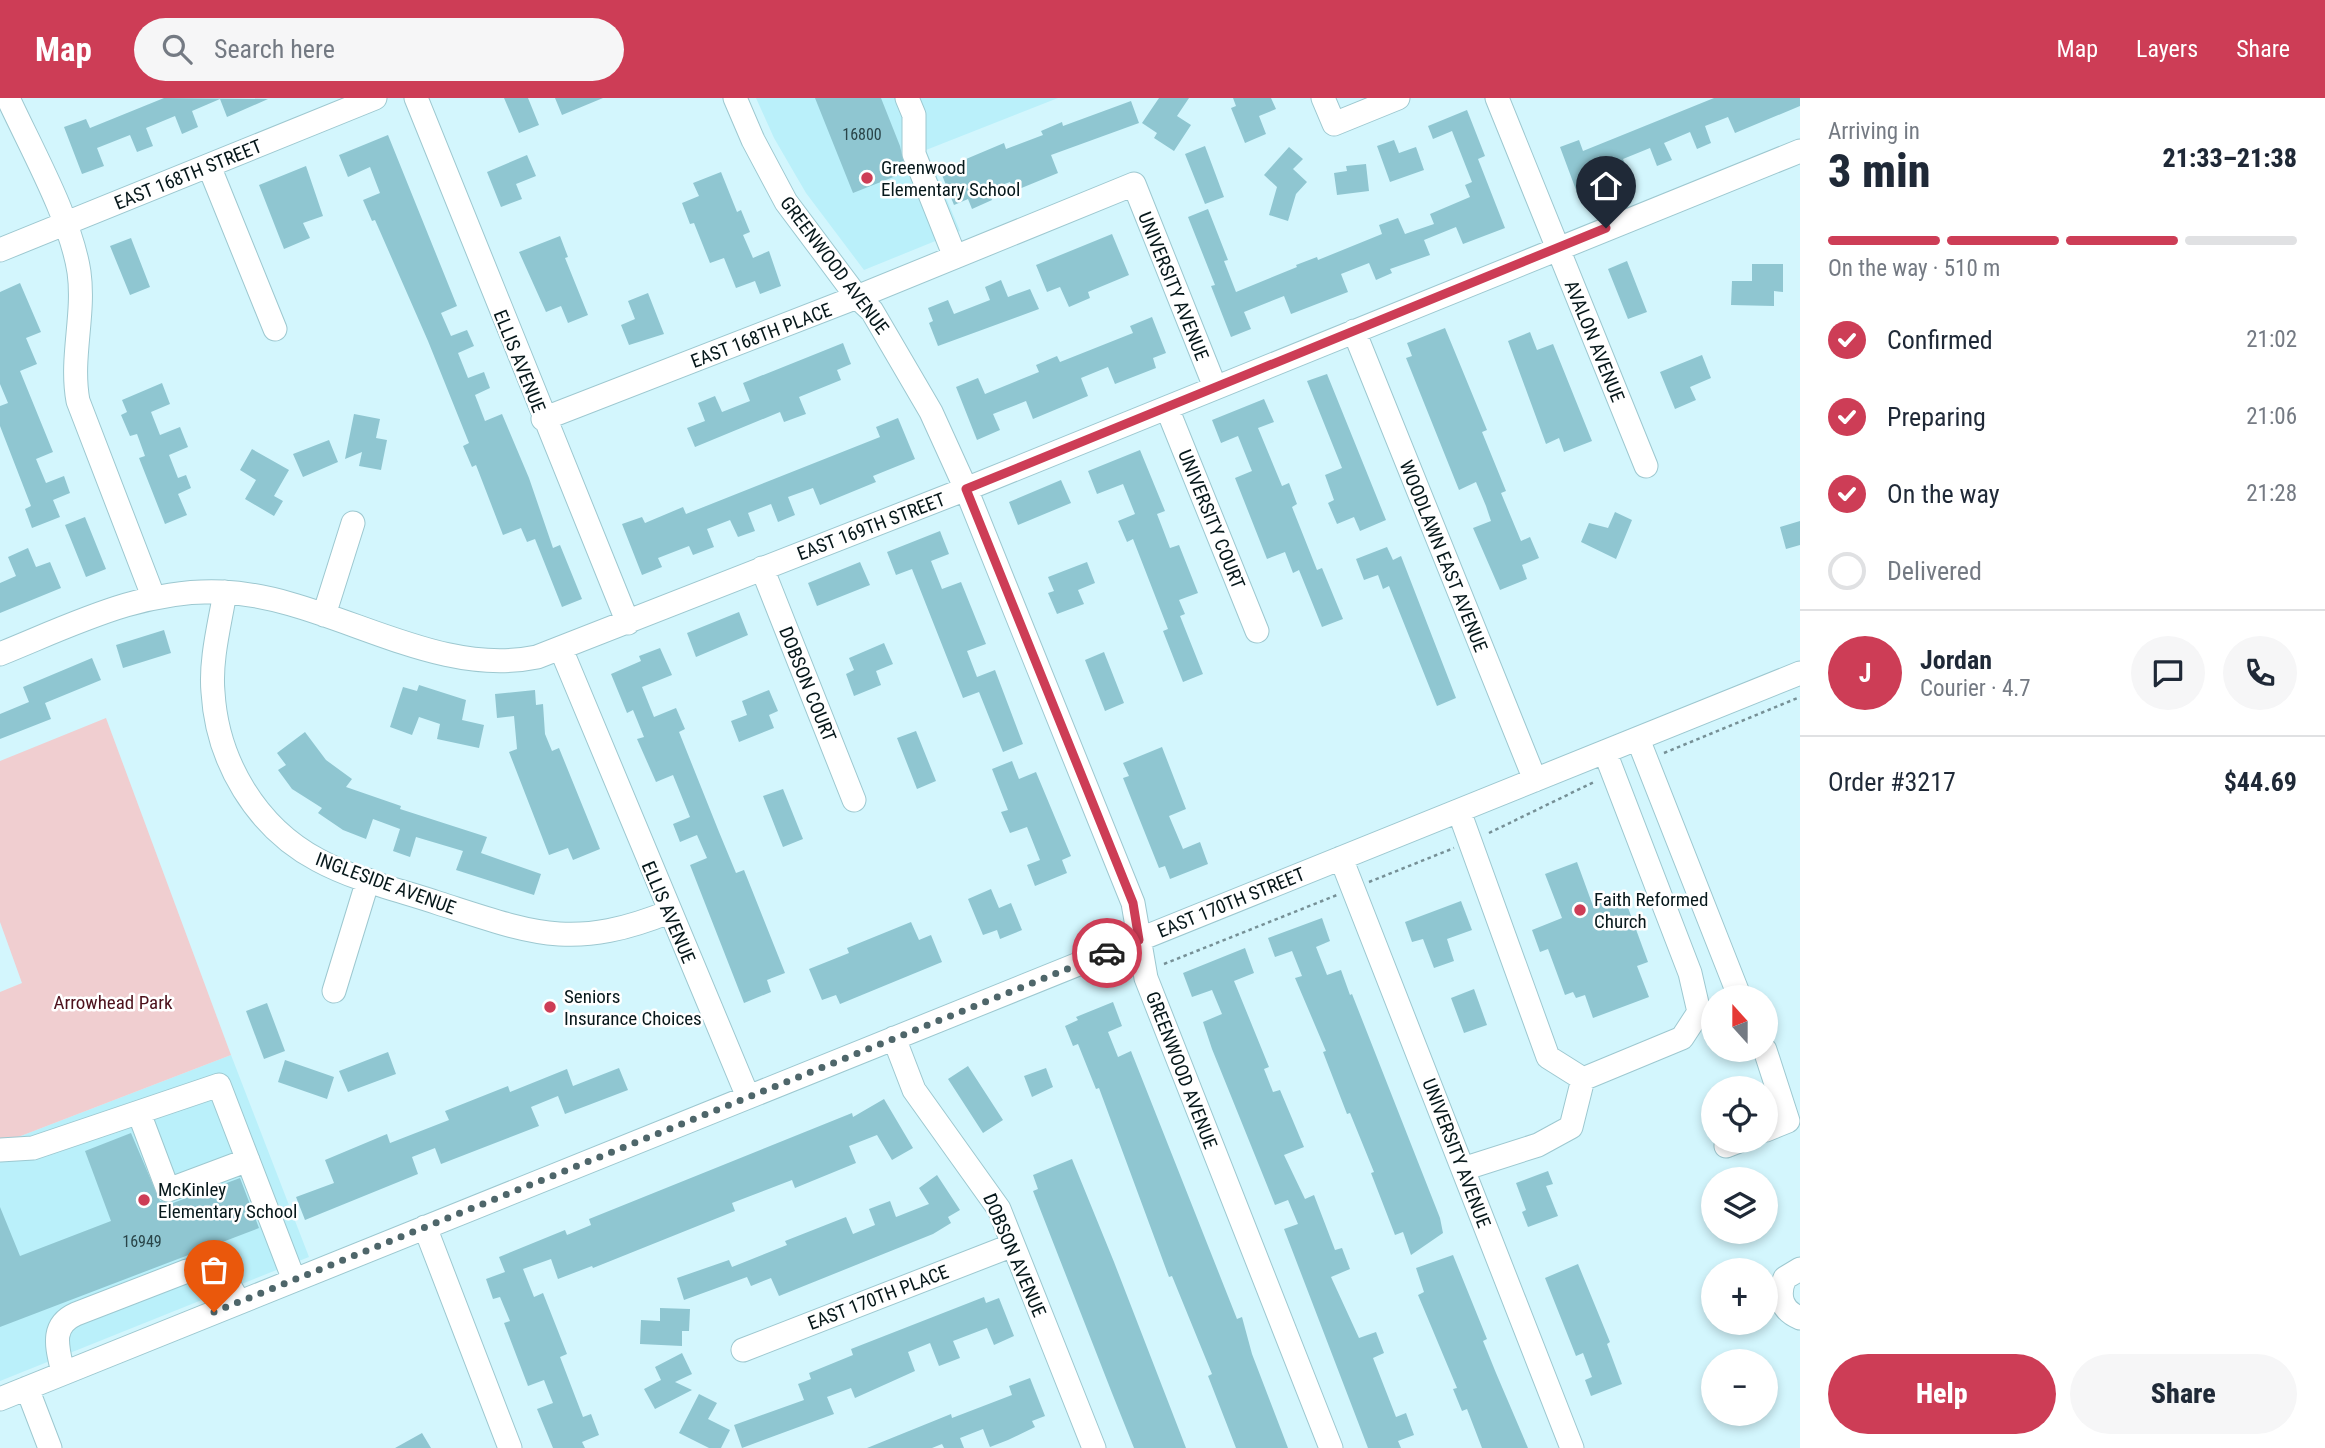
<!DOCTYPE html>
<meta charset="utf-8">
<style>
:root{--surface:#fff;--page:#f6f6f7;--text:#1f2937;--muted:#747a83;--line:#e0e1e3;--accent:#cd3d56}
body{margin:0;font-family:"Roboto Condensed",sans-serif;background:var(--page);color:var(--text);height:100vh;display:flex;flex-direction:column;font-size:26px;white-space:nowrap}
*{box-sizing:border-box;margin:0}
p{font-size:23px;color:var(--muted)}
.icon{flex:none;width:38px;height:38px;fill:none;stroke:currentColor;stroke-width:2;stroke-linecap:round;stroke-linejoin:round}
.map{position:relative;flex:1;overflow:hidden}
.details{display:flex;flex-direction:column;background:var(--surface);width:525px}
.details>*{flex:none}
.needle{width:46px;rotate:339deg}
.fabs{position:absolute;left:1701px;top:887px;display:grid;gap:14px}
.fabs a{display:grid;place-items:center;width:77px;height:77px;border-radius:50%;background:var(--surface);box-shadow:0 4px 10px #0003;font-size:35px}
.pin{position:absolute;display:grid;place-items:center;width:60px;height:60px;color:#fff;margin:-72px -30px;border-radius:50% 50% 50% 0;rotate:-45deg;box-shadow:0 0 7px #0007}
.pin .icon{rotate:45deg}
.courier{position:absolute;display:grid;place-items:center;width:70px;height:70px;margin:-35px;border:5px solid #cd3d56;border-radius:50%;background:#fff;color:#222;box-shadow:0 2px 9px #0007}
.overview em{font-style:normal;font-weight:800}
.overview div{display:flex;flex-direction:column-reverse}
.overview{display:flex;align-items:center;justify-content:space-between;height:119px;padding:0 28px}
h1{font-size:46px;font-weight:800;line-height:52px}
.bar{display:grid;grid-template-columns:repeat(4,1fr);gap:10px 7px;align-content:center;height:84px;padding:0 28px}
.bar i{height:9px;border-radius:5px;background:var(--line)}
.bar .current{background:var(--accent)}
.bar p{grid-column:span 4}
.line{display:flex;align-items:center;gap:18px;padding:0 28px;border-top:2px solid var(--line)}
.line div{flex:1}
.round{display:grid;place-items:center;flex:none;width:74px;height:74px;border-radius:37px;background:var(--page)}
ol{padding:0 28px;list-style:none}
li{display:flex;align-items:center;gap:21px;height:77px}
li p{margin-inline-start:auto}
li .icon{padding:7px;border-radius:50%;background:var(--accent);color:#fff;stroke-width:4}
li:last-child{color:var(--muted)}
li i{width:38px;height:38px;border:4px solid var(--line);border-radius:50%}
.primary-button{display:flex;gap:14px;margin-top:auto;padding:14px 28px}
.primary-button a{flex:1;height:80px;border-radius:42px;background:var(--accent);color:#fff;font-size:28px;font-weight:800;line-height:80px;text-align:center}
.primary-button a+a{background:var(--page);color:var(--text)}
header{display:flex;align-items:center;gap:42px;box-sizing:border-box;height:98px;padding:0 35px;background:var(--accent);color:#fff}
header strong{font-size:33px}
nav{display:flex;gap:38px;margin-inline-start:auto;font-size:24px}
.search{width:490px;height:63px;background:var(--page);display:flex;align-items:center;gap:18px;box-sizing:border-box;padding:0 24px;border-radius:38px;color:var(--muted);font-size:26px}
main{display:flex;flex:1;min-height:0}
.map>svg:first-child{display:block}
.built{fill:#baf0fa}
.green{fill:#f0ced0}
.building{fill:#8fc6d1}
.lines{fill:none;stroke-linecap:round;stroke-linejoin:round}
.minor-casing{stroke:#9dc8d0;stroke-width:25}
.path{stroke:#769096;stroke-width:2.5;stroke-dasharray:3.5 3.5;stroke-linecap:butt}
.minor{stroke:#fff;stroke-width:23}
.done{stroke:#4e666a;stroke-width:7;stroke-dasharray:0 12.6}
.route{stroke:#cd3d56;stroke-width:9}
.poi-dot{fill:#cd3d56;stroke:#fff;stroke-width:2.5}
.labels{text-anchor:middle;stroke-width:5;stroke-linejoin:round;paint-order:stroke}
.number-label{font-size:16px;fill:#294448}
.poi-label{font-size:19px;fill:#07181b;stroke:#fff;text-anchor:start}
.street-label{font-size:19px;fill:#07181b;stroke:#fff}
.park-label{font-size:19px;fill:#4d111c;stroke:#fff}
</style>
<header>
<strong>Map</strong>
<div class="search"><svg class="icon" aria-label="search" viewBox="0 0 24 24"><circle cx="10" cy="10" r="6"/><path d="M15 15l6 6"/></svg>Search here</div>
<nav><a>Map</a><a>Layers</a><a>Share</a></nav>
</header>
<main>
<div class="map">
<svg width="1800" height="1350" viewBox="0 0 1800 1350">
<rect width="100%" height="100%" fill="#d3f6fd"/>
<!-- built -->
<path class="built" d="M756 0H1058L926 52 960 133 864 172 806 95 774 40Z
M231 957 309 1159 0 1283V1046Z"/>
<!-- green -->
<path class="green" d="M106 620 231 957 0 1046V894L22 885 0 824V663Z"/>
<!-- building -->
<path class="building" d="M164 0 268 1 227 19 220 1 192 13 198 29 182 36 175 18 146 30 153 48 137 54 130 37 97 50 104 68 82 76 64 29 86 21 90 30Z
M504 0H528L539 27 519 35Z
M555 0H603L562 17Z
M815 0H881L900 48 906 74 853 95Z
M1159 0H1189L1177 18 1191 27 1174 53 1154 40 1157 35 1142 25Z
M1233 0H1271L1276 11 1259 18 1266 36 1245 45 1231 10 1236 8Z
M1714 0H1800V8L1735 35 1728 19 1705 28 1711 45 1697 51 1690 34 1664 45 1672 62 1657 68 1650 50 1623 61 1630 78 1579 100 1560 49 1579 42 1583 53Z
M1131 3 1139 25 1051 57 1058 75 1014 93 1010 84 988 92 992 102 972 111 968 101 954 107 940 72 1004 45 1006 51 1043 37 1041 33 1062 24 1063 28Z
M1467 12 1485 58 1478 61 1505 130 1463 146 1456 129 1424 142 1430 157 1390 171 1392 175 1376 182 1369 165 1341 176 1348 194 1291 216 1284 198 1244 214 1251 231 1231 239 1211 188 1215 187 1188 119 1208 111 1228 162 1224 163 1236 194 1297 169 1296 167 1317 159 1318 162 1382 136 1379 127 1398 120 1405 136 1434 126 1430 116 1470 99 1465 87 1472 84 1452 33 1433 41 1428 28Z
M388 37 457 208 441 215 451 238 467 232 474 248 458 255 468 280 484 274 490 290 475 297 485 323 502 316 529 380 553 450 560 447 582 501 562 509 535 441 527 444 521 430 503 437 476 367 472 369 463 348 469 345 428 243 375 122 372 123 363 102 380 95 370 69 348 79 339 57Z
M1394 42 1399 55 1416 49 1424 72 1390 84 1377 48Z
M1205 48 1224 99 1205 106 1185 56Z
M1289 49 1303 61 1293 71 1307 84 1296 96 1288 123 1269 117 1277 89 1264 77Z
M527 57 536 78 516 86 522 101 501 109 487 74Z
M1366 66 1369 93 1337 97 1334 75 1347 73 1346 68Z
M306 68 323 118 303 125 310 140 284 151 259 87Z
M721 74 737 114 741 112 750 134 743 137 753 160 769 153 781 188 760 196 755 183 736 190 724 160 710 165 694 125 690 126 682 105 699 98 693 85Z
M1112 136 1129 177 1088 194 1090 200 1069 209 1060 189 1047 194 1036 167Z
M560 138 568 159 565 160 588 217 568 225 561 208 546 214 519 154Z
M131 140 150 189 130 197 110 148Z
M1627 163 1647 214 1628 221 1608 171Z
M1752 166H1783V194L1774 193V208L1731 207 1732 183H1752Z
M1001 182 1008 199 1030 191 1039 211 938 248 929 225 933 223 928 210 948 202 954 216 990 202 985 189Z
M20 185 41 234 26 240 37 266 20 273 53 354 36 361 46 385 64 378 70 395 53 402 60 419 32 430 25 411 31 408 0 328V308L8 305 0 286V194Z
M648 195 664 236 629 247 621 227 635 221 628 203Z
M1152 219 1166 255 1153 260 1156 270 1115 286 1108 269 1081 280 1088 298 1033 321 1026 303 993 316 1000 332 977 342 956 289 978 280 985 296 1039 274 1036 267 1057 258 1060 264 1133 235 1130 228Z
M1445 230 1487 332 1482 334 1506 393 1501 395 1521 443 1530 439 1539 460 1522 467 1527 481 1500 492 1473 430 1491 423 1486 408 1476 384 1459 392 1406 260 1412 258 1407 245Z
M1530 234 1537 252 1553 246 1592 343 1564 354 1559 340 1546 346 1508 243Z
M843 245 851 266 837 272 841 282 799 299 806 316 784 324 780 314 695 349 687 330 705 323 698 305 715 298 722 314 750 303 743 285Z
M1702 257 1711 280 1690 289 1696 302 1675 311 1660 274Z
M1327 276 1386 422 1360 433 1354 419 1337 426 1328 405 1334 402 1325 377 1342 370 1307 283Z
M162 285 170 306 151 314 160 337 180 329 188 349 169 357 178 380 186 377 191 390 178 396 187 417 165 426 139 360 145 358 137 336 130 338 121 317 127 314 122 302Z
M1264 301 1274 324 1258 330 1282 388 1289 385 1297 406 1292 409 1317 472 1322 470 1343 521 1322 529 1299 472 1293 475 1285 454 1267 461 1235 380 1252 373 1238 338 1221 345 1212 322Z
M354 316 380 321 376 340 387 342 381 372 359 368 362 354 345 361Z
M898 320 915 361 873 378 876 384 820 407 813 390 788 399 795 417 778 424 771 406 748 415 755 433 738 439 730 422 707 431 714 449 693 457 689 448 658 460 662 469 642 477 622 426 642 419 645 425 683 409 686 416 880 339 876 329Z
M329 342 338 364 303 379 293 356Z
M252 351 289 372 274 398 283 403 274 418 245 401 256 382 240 372Z
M1140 352 1165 413 1157 416 1170 450 1179 447 1198 495 1179 502 1185 516 1180 518 1203 576 1183 584 1163 533 1168 531 1133 441 1127 444 1118 423 1135 416 1123 386 1097 396 1088 373Z
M1061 382 1071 405 1018 427 1009 404Z
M1615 414 1632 422 1616 461 1581 444 1589 425 1608 430Z
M85 419 106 471 86 479 65 427Z
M1800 423V447L1786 451 1780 429Z
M940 433 949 456 931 463 942 491 961 484 986 546 967 553 977 579 995 572 1023 646 1003 654 979 594 963 600 912 471 896 477 887 454Z
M1387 449 1393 462 1401 458 1456 600 1437 608 1389 488 1383 491 1378 477 1364 482 1356 461Z
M28 450 36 469 50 464 61 490 0 515V485L16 478 8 459Z
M860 464 870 487 817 508 808 485Z
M1087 464 1095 485 1078 492 1084 506 1057 516 1048 495 1054 493 1048 479Z
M739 514 748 537 696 559 687 535Z
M164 532 171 555 123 570 116 547Z
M884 545 893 566 876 573 881 587 854 598 846 576 854 572 849 560Z
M660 550 672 577 642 589 654 619 676 610 685 631 679 634 719 734 736 775 744 772 785 875 767 882 771 894 744 905 690 767 707 760 697 737 680 744 673 726 690 719 673 677 656 684 637 641 644 639 633 612 627 615 611 576 641 563 639 558Z
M1104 554 1124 605 1105 613 1085 562Z
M92 560 101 582 45 605 51 621 0 641V616L29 604 23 589Z
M419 587 466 602 462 622 484 627 479 650 437 641 440 626 419 619 412 637 390 629 403 589 417 593Z
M535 592 536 607 543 606 545 636 552 653 559 650 600 751 573 762 568 750 549 757 509 654 517 651 514 618 497 620 495 596Z
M769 592 778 613 769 617 774 630 739 644 731 623 747 617 742 603Z
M916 633 936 683 917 691 897 640Z
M305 634 326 662 352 681 346 689 401 708 400 711 487 739 481 755 541 776 534 797 456 772 463 753 416 739 410 759 393 753 400 731 373 721 366 741 343 732 318 715 322 710 292 691 278 672 286 667 277 655Z
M1162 649 1186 711 1169 718 1183 751 1200 744 1208 766 1170 781 1165 768 1159 770 1123 680 1129 678 1123 665Z
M1012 663 1019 681 1036 674 1071 758 1062 762 1067 775 1035 788 1027 767 1040 762 1027 729 1010 735 1001 714 1008 712 992 671Z
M783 691 803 741 783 749 763 698Z
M1577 764 1593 808 1623 796 1648 864 1637 868 1649 899 1593 920 1585 897 1576 900 1573 894 1565 897 1548 851 1540 854 1532 832 1562 820 1545 776Z
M991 791 999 810 1011 805 1022 832 1000 841 997 832 983 837 968 801Z
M1461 803 1472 832 1447 841 1454 863 1434 870 1423 841 1412 844 1405 824Z
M1322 820 1330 843 1316 849 1327 877 1341 872 1350 897 1352 896 1440 1120 1443 1135 1411 1157 1403 1134 1395 1137 1371 1075 1374 1074 1350 1015 1347 1016 1323 954 1326 953 1295 880 1302 878 1292 853 1275 859 1268 840Z
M911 824 919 842 931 837 942 864 840 906 836 897 822 902 809 871 849 855 847 850Z
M1245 850 1254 875 1234 883 1269 969 1264 971 1273 994 1280 992 1304 1049 1284 1057 1305 1101 1314 1097 1335 1152 1342 1150 1350 1171 1331 1179 1359 1240 1376 1234 1384 1255 1373 1260 1396 1319 1406 1315 1414 1337 1398 1343 1401 1350H1368L1284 1131 1298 1126 1288 1102 1275 1107 1212 951 1203 924 1222 916 1212 892 1192 899 1183 875Z
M1474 891 1487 927 1464 935 1451 900Z
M1113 904 1122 928 1108 934 1118 959 1131 953 1237 1221 1242 1219 1252 1256 1288 1350H1236L1208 1278 1212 1276 1172 1178 1169 1179 1099 990 1096 991 1078 946 1073 948 1065 928 1078 922 1076 919Z
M267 905 285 953 264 961 246 913Z
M388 954 396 976 348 994 339 973Z
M285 962 334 979 327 1001 278 984Z
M968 968 1003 1022 983 1035 948 981Z
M619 970 628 992 565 1016 558 998 531 1009 539 1028 441 1066 435 1050 412 1059 418 1076 305 1122 296 1099 334 1085 325 1062 387 1036 390 1045 449 1022 445 1013 508 988 510 994 567 971 573 988Z
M1046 970 1053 989 1032 999 1024 978Z
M884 1001 913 1050 892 1062 877 1037 849 1048 856 1065 795 1090 792 1082 732 1105 735 1113 593 1170 592 1168 558 1181 551 1161 523 1171 534 1199 543 1195 567 1256 560 1259 583 1319 591 1316 599 1337 582 1344 585 1350H553L537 1311 553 1305 544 1282 528 1288 504 1225 510 1223 500 1199 493 1201 486 1181 505 1174 499 1159 565 1132 567 1137 591 1127 589 1121 852 1015 853 1019Z
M131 1035 160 1103 173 1105 240 1080 259 1130 0 1229V1109L20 1158 111 1123 85 1053Z
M1072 1061 1114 1164 1186 1350H1134L1112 1295 1033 1093 1038 1091 1033 1077Z
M1548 1073 1553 1086 1546 1088 1558 1118 1528 1129 1522 1114 1526 1112 1516 1085Z
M937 1077 960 1112 948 1119 951 1125 933 1136 779 1198 771 1180 751 1188 747 1179 684 1202 677 1180 729 1162 732 1169 787 1147 785 1143 846 1119 853 1136 875 1127 869 1111 890 1103 896 1119 929 1106 919 1090Z
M1453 1157 1487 1241 1483 1243 1496 1275 1528 1350H1482L1467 1311 1462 1313 1453 1291 1457 1290 1418 1197 1424 1194 1416 1170Z
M1578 1166 1610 1244 1607 1246 1622 1286 1591 1298 1585 1282 1592 1279 1583 1255 1576 1258 1545 1180Z
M984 1199 986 1205 999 1200 1014 1238 994 1247 987 1230 953 1243 960 1260 939 1268 930 1245 908 1254 915 1273 855 1300 851 1290 827 1299 834 1316 742 1350 734 1327 804 1302 798 1286 811 1281 809 1275 853 1257 851 1251Z
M660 1210 690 1211 689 1233H682V1248L640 1246 641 1222 660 1223Z
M682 1255 692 1276 675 1284 692 1292 655 1311 644 1291 661 1282 655 1269Z
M1030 1280 1045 1318 1032 1323 1035 1329 1008 1342 990 1349 983 1331 960 1340 964 1350H944L942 1346 932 1350H867L951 1316 952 1320 1012 1297 1009 1288Z
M699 1296 717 1305 708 1321 730 1332 721 1350H709L679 1335Z
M422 1335 431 1350H395Z"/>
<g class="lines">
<defs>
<path id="minor" d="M8 0C31 50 71 121 79 174 85 217 70 260 78 303L153 498
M416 0 628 525
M735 0 753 42 786 104 857 199 872 213 931 314 966 391 1133 805 1146 880 1331 1350
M907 0 914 17V56L955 159
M1323 0 1334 26 1398 0
M1497 0 1646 368
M209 68 275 231
M0 152 375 0
M1354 233 1535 682
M1167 310 1257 533
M543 321 857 199 1134 86 1215 289
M762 470 854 702
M225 494C220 525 210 562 213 594 217 663 256 729 318 762 355 782 399 792 438 805 532 835 572 853 669 814
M324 517 353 425
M561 551 748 999
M0 556C72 527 143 490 223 494 329 499 431 581 537 559L966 391 1800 53
M1638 641 1740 900
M1459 713 1548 959 1583 981 1682 940 1699 914 1690 875 1605 654
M1341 760 1572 1350
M334 893 368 782
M894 940 914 992 999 1111 1094 1350
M1765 952 1788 1023 1766 1032
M139 1015 168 1092 248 1062
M1726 1048 1739 1043
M0 1052 33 1050 219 987 294 1182
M1463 1071 1538 1047 1571 1029 1583 981
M425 1129 510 1350
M1800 1171 1785 1180C1777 1198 1782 1213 1800 1220
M743 1252 1013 1147
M63 1275C58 1251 49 1228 76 1216L187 1173 205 1170 222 1175 239 1204
M27 1290 50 1350
M0 1301 1800 575"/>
</defs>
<!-- minor casing -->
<use href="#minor" class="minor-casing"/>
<!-- path -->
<path class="path" d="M1664 655 1800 599
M1489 735 1596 683
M1369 784 1454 750
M1164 866 1337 797"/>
<!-- minor -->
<use href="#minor" class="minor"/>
</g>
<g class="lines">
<!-- done -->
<path class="done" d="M214 1214 1107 855"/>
<!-- route -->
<path class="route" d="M1107 855 1139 842 1133 805 966 391 1606 130"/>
</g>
<!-- markers -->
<g class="poi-dot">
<circle cx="867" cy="80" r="7"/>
<circle cx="1580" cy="812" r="7"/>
<circle cx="550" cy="909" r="7"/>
<circle cx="144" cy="1102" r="7"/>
</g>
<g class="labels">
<!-- number labels -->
<g class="number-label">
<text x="862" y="42">16800</text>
<text x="142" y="1149">16949</text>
</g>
<!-- poi labels -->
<g class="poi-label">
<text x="881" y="76">Greenwood<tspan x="881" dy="22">Elementary School</tspan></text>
<text x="1594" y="808">Faith Reformed<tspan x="1594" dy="22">Church</tspan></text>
<text x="564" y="905">Seniors<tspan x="564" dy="22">Insurance Choices</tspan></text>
<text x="158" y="1098">McKinley<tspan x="158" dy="22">Elementary School</tspan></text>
</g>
<!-- street labels -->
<g class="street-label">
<text transform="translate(188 76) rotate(-22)" y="7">EAST 168TH STREET</text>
<text transform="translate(835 167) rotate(53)" y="7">GREENWOOD AVENUE</text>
<text transform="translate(1174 188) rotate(68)" y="7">UNIVERSITY AVENUE</text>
<text transform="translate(761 237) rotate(-21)" y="7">EAST 168TH PLACE</text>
<text transform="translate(1595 243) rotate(68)" y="7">AVALON AVENUE</text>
<text transform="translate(520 263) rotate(68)" y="7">ELLIS AVENUE</text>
<text transform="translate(1212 421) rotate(68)" y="7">UNIVERSITY COURT</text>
<text transform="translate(871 428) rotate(-21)" y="7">EAST 169TH STREET</text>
<text transform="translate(1444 458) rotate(68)" y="7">WOODLAWN EAST AVENUE</text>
<text transform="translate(808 586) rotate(68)" y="7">DOBSON COURT</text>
<text transform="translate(386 785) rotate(20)" y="7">INGLESIDE AVENUE</text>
<text transform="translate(1231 804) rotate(-22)" y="7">EAST 170TH STREET</text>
<text transform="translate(669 814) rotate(67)" y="7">ELLIS AVENUE</text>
<text transform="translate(1182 972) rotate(69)" y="7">GREENWOOD AVENUE</text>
<text transform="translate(1457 1055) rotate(69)" y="7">UNIVERSITY AVENUE</text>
<text transform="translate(1015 1157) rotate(67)" y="7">DOBSON AVENUE</text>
<text transform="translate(878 1199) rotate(-21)" y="7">EAST 170TH PLACE</text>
</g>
<!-- park labels -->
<g class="park-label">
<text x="113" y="911">Arrowhead Park</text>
</g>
</g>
</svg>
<div class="fabs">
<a><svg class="needle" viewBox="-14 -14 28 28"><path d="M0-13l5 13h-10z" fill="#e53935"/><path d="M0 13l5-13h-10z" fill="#747a83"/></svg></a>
<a><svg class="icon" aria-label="locate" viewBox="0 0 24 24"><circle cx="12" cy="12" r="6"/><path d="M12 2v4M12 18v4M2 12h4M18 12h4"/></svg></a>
<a><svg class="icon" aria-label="layers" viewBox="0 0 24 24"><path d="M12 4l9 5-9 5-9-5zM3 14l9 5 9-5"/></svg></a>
<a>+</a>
<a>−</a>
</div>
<div class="pin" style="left:214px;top:1214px;background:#ea580c"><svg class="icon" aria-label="bag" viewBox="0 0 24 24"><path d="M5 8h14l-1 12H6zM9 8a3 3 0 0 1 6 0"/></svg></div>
<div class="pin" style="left:1606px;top:130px;background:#1f2937"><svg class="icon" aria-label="home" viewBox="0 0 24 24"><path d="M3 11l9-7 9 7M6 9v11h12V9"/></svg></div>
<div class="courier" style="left:1107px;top:855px"><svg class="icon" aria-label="car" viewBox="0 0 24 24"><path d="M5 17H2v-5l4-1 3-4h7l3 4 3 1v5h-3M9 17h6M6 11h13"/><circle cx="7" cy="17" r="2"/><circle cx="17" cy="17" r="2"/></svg></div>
</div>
<section class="details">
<div class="overview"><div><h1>3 min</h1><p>Arriving in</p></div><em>21:33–21:38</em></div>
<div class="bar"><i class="current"></i><i class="current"></i><i class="current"></i><i></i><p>On the way · 510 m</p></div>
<ol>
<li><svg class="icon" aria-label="check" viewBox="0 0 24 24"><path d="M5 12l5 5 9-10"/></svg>Confirmed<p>21:02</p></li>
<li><svg class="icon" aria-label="check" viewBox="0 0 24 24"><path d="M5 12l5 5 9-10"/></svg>Preparing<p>21:06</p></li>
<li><svg class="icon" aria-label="check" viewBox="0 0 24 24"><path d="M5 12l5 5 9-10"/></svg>On the way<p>21:28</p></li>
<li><i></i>Delivered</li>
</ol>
<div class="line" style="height:126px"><b class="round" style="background:var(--accent);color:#fff">J</b><div><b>Jordan</b><p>Courier · 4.7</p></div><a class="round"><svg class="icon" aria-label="chat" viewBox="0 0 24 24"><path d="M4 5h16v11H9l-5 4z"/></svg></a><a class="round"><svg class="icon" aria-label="phone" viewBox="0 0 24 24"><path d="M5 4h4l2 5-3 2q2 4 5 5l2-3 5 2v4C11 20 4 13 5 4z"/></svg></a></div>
<div class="line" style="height:91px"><div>Order #3217</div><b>$44.69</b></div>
<div class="primary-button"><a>Help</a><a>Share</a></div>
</section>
</main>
